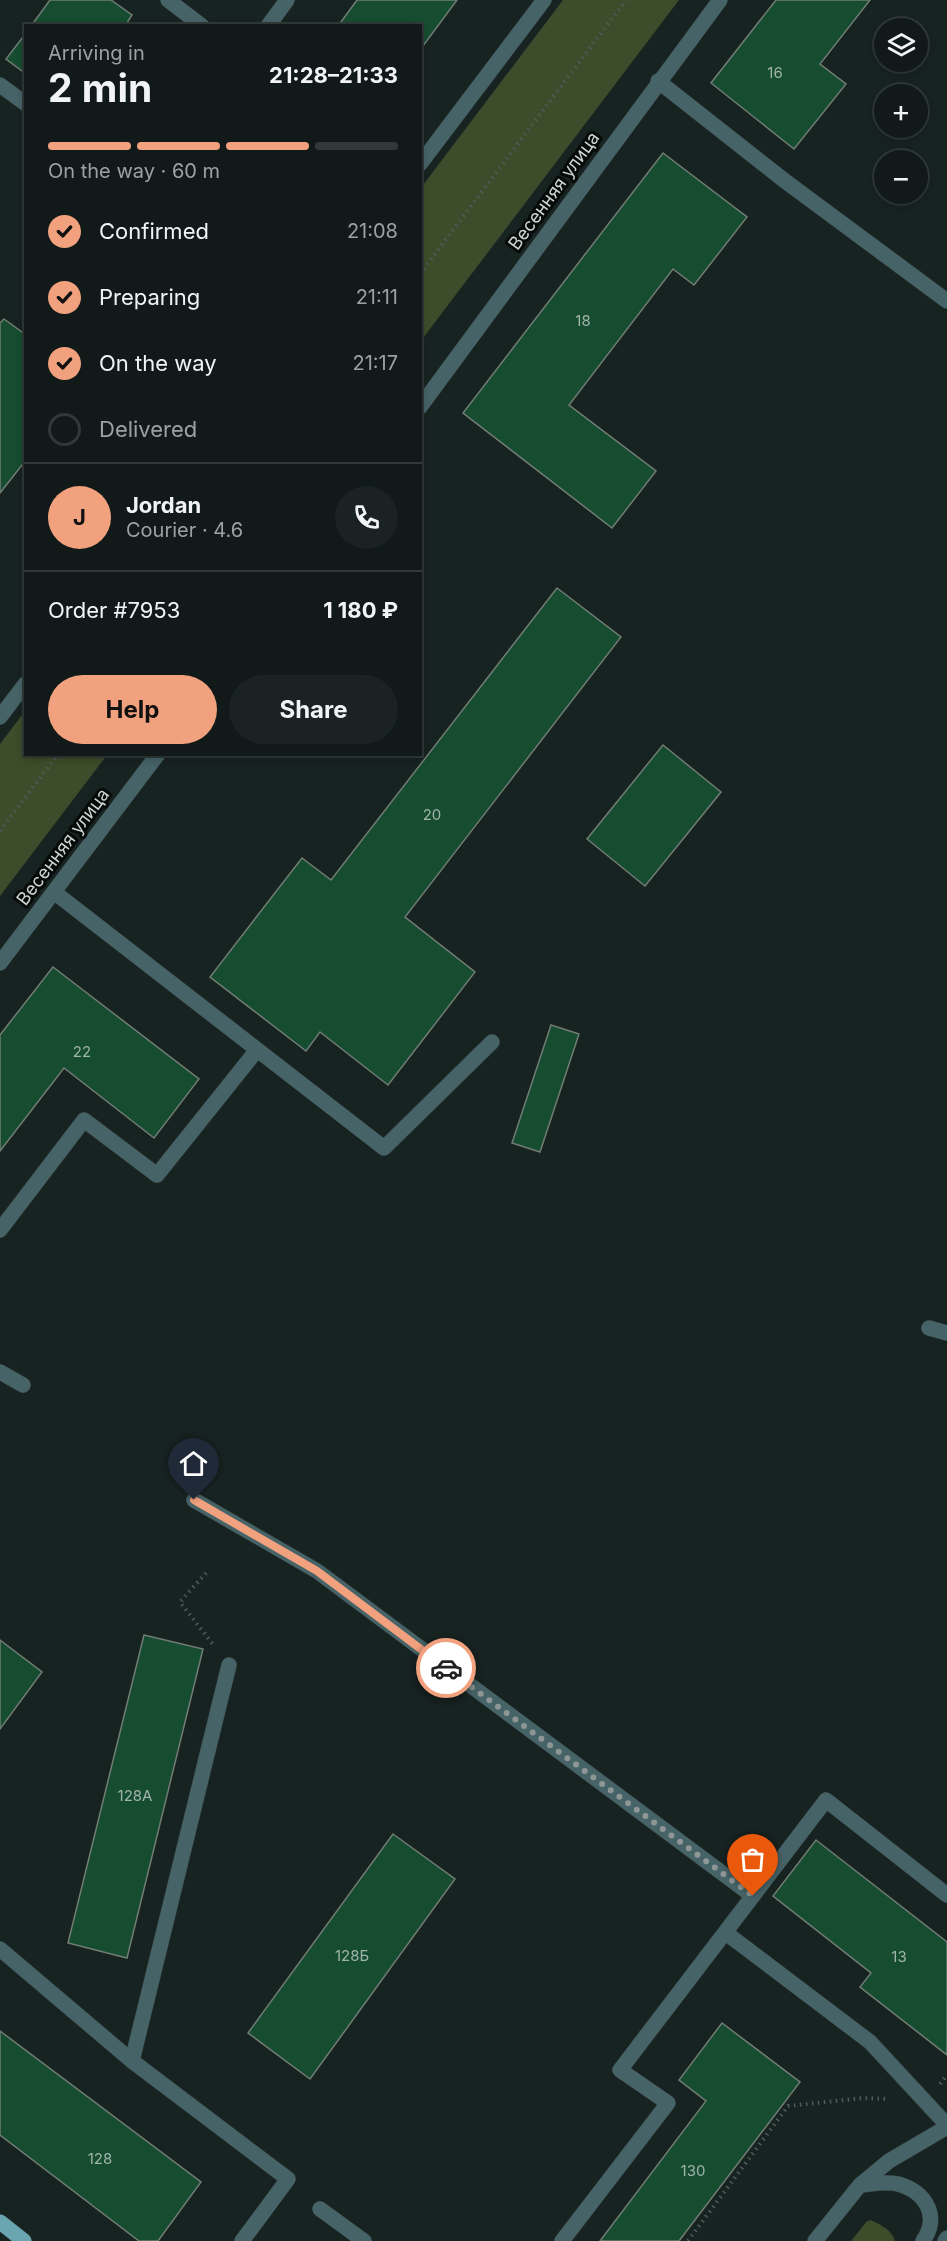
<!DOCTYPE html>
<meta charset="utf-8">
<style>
:root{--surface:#111a19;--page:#1a2322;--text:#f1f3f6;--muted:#9ca1a2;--line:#303838;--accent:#f1a17d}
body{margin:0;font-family:Inter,sans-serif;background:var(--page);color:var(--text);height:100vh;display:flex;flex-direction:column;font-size:22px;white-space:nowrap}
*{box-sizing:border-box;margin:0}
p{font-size:20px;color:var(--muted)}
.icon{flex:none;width:33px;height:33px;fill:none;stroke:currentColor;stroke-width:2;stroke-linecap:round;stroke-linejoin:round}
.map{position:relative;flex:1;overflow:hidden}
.sheet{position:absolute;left:24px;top:24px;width:398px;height:732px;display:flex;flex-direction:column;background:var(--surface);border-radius:0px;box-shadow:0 3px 9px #0003,0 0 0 2px var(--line)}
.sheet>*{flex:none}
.fabs{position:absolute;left:874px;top:18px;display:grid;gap:12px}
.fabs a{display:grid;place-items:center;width:54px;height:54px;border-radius:50%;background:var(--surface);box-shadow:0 3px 9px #0003,0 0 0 2px var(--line);font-size:30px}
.pin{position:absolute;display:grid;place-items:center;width:51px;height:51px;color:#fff;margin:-62px -26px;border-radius:50% 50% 50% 0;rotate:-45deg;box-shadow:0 0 6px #0007}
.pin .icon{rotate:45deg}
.courier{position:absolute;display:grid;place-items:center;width:60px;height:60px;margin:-30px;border:4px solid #f1a17d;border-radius:50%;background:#fff;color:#222;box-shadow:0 2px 8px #0007}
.head em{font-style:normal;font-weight:700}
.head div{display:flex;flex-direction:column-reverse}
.head{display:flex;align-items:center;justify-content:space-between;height:102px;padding:0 24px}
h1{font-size:39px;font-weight:700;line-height:45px}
.bar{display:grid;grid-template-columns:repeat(4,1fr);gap:9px 6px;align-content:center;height:72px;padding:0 24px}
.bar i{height:8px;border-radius:4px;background:var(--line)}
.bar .current{background:var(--accent)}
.bar p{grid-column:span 4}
.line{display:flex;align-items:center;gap:15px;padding:0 24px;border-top:2px solid var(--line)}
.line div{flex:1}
.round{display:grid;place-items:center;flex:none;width:63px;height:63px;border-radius:32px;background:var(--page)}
ol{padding:0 24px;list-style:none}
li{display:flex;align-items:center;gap:18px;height:66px}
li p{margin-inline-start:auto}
li .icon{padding:6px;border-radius:50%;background:var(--accent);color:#111;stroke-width:4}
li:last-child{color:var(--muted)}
li i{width:33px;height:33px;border:3px solid var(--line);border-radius:50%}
.action{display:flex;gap:12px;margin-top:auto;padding:12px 24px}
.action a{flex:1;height:69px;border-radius:36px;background:var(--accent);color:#111;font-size:24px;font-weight:700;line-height:69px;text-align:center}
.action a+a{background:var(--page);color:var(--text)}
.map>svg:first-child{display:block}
.green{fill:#3d4c2a}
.building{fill:#164c2f;stroke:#717c75;stroke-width:1.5}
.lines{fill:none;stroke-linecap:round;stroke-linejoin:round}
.minor-casing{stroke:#34403e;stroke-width:16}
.major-casing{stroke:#34403e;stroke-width:16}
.path{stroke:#515b59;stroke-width:4;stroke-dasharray:1.5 4.5;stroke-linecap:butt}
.minor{stroke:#466368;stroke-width:15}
.major{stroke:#69a6b2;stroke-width:15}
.done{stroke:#8e9795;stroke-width:6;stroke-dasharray:0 10.8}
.route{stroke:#f1a17d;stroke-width:8}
.labels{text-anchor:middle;stroke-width:6;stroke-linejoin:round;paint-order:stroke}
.number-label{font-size:15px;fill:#a0b4ab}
.street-label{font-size:18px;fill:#ced6d4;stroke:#060b0a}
</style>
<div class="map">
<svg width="947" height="2241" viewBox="0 0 947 2241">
<rect width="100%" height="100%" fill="#172321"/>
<!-- green -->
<path class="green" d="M563 0H679L420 342V189Z
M25 711 26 754 107 755 0 896V744Z
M871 2220C881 2225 892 2230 895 2241H851L867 2221Z"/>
<!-- building -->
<path class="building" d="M50 0H111L132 15 125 26H31Z
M357 0H457L420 50V26H338Z
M776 0H870L820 64 846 84 794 149 711 83Z
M26 33V74L6 59Z
M663 153 747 217 694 285 673 269 569 405 656 471 612 528 463 413Z
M4 319 26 335V460L0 493V323Z
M557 588 621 637 405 917 475 972 388 1085 320 1032 306 1051 210 977 302 858 331 880Z
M663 745 721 792 645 886 587 839Z
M53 967 199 1079 154 1138 64 1068 0 1151V1035Z
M551 1025 579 1034 540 1152 512 1143Z
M144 1635 203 1649 127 1958 68 1943Z
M0 1640 42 1672 0 1729Z
M393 1834 455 1879 310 2079 248 2033Z
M816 1840 947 1942V2055L860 1987 871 1973 773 1896Z
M722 2023 800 2082 679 2241H600L706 2101 679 2080Z
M0 2031 201 2182 158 2241H139L0 2135Z"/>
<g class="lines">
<defs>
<path id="minor" d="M168 0 202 26
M268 26 287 0
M658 81 785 181 947 301
M0 85 26 104
M420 164 544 0
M420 407 720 0
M0 717 26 683
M54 892 384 1148 492 1042
M0 963 158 754
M0 1230 84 1120 157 1175 257 1050
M929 1328 947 1333
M0 1372 23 1385
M194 1500 317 1571 753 1896
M726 1933 870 2042 947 2125
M0 1949 132 2061 288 2179 242 2241
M132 2061 229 1665
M860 2185C873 2184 886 2181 898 2184 926 2192 940 2216 923 2241
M320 2209 364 2241
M562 2241 668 2103 620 2070 826 1800 947 1895
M815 2241 860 2185 889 2161 947 2127
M945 2241 947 2238"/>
<path id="major" d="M0 2222 24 2241"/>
</defs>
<!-- minor casing -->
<use href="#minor" class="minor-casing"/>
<!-- major casing -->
<use href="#major" class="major-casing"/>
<!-- path -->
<path class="path" d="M420 274 626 0
M0 831 58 754
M206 1573 180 1602 215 1647
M940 2084 947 2075
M688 2241 788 2106 864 2098 888 2099"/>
<!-- minor -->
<use href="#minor" class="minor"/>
<!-- major -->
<use href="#major" class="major"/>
</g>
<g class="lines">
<!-- done -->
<path class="done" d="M446 1668 753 1896"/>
<!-- route -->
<path class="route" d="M194 1500 317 1571 446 1668"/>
</g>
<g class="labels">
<!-- number labels -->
<g class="number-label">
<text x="775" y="78">16</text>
<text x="583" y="326">18</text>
<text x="432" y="820">20</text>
<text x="82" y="1057">22</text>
<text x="135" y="1801">128А</text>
<text x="352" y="1961">128Б</text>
<text x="899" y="1962">13</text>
<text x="100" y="2164">128</text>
<text x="693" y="2176">130</text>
</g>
<!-- street labels -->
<g class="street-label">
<text transform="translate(554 191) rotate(-54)" y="6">Весенняя улица</text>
<text transform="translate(63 847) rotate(-53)" y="6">Весенняя улица</text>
</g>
</g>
</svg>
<div class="fabs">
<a><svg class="icon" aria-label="layers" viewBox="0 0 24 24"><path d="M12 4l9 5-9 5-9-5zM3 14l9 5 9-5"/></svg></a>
<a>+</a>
<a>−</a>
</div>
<div class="pin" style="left:753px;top:1896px;background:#ea580c"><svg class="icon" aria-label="bag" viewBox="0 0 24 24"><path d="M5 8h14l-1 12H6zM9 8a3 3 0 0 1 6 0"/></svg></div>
<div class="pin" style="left:194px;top:1500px;background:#1f2937"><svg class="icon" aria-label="home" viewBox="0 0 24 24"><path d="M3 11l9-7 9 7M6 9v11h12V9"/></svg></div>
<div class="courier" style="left:446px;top:1668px"><svg class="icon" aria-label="car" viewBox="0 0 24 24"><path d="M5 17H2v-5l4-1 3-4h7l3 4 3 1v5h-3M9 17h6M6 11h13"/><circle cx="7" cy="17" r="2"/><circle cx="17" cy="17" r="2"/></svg></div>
<section class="sheet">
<div class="head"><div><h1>2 min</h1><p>Arriving in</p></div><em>21:28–21:33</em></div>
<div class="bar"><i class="current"></i><i class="current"></i><i class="current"></i><i></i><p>On the way · 60 m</p></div>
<ol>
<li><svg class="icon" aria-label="check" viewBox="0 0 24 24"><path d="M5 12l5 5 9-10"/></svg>Confirmed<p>21:08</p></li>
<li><svg class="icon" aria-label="check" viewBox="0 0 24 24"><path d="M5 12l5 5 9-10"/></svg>Preparing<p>21:11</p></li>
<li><svg class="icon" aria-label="check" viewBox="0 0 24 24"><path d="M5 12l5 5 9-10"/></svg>On the way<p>21:17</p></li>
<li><i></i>Delivered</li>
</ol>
<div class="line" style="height:108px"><b class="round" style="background:var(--accent);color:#111">J</b><div><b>Jordan</b><p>Courier · 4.6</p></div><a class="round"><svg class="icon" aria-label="phone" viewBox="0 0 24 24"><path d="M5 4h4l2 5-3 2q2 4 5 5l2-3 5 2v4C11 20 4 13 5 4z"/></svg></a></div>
<div class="line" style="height:78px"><div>Order #7953</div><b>1 180 ₽</b></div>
<div class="action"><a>Help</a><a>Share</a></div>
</section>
</div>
